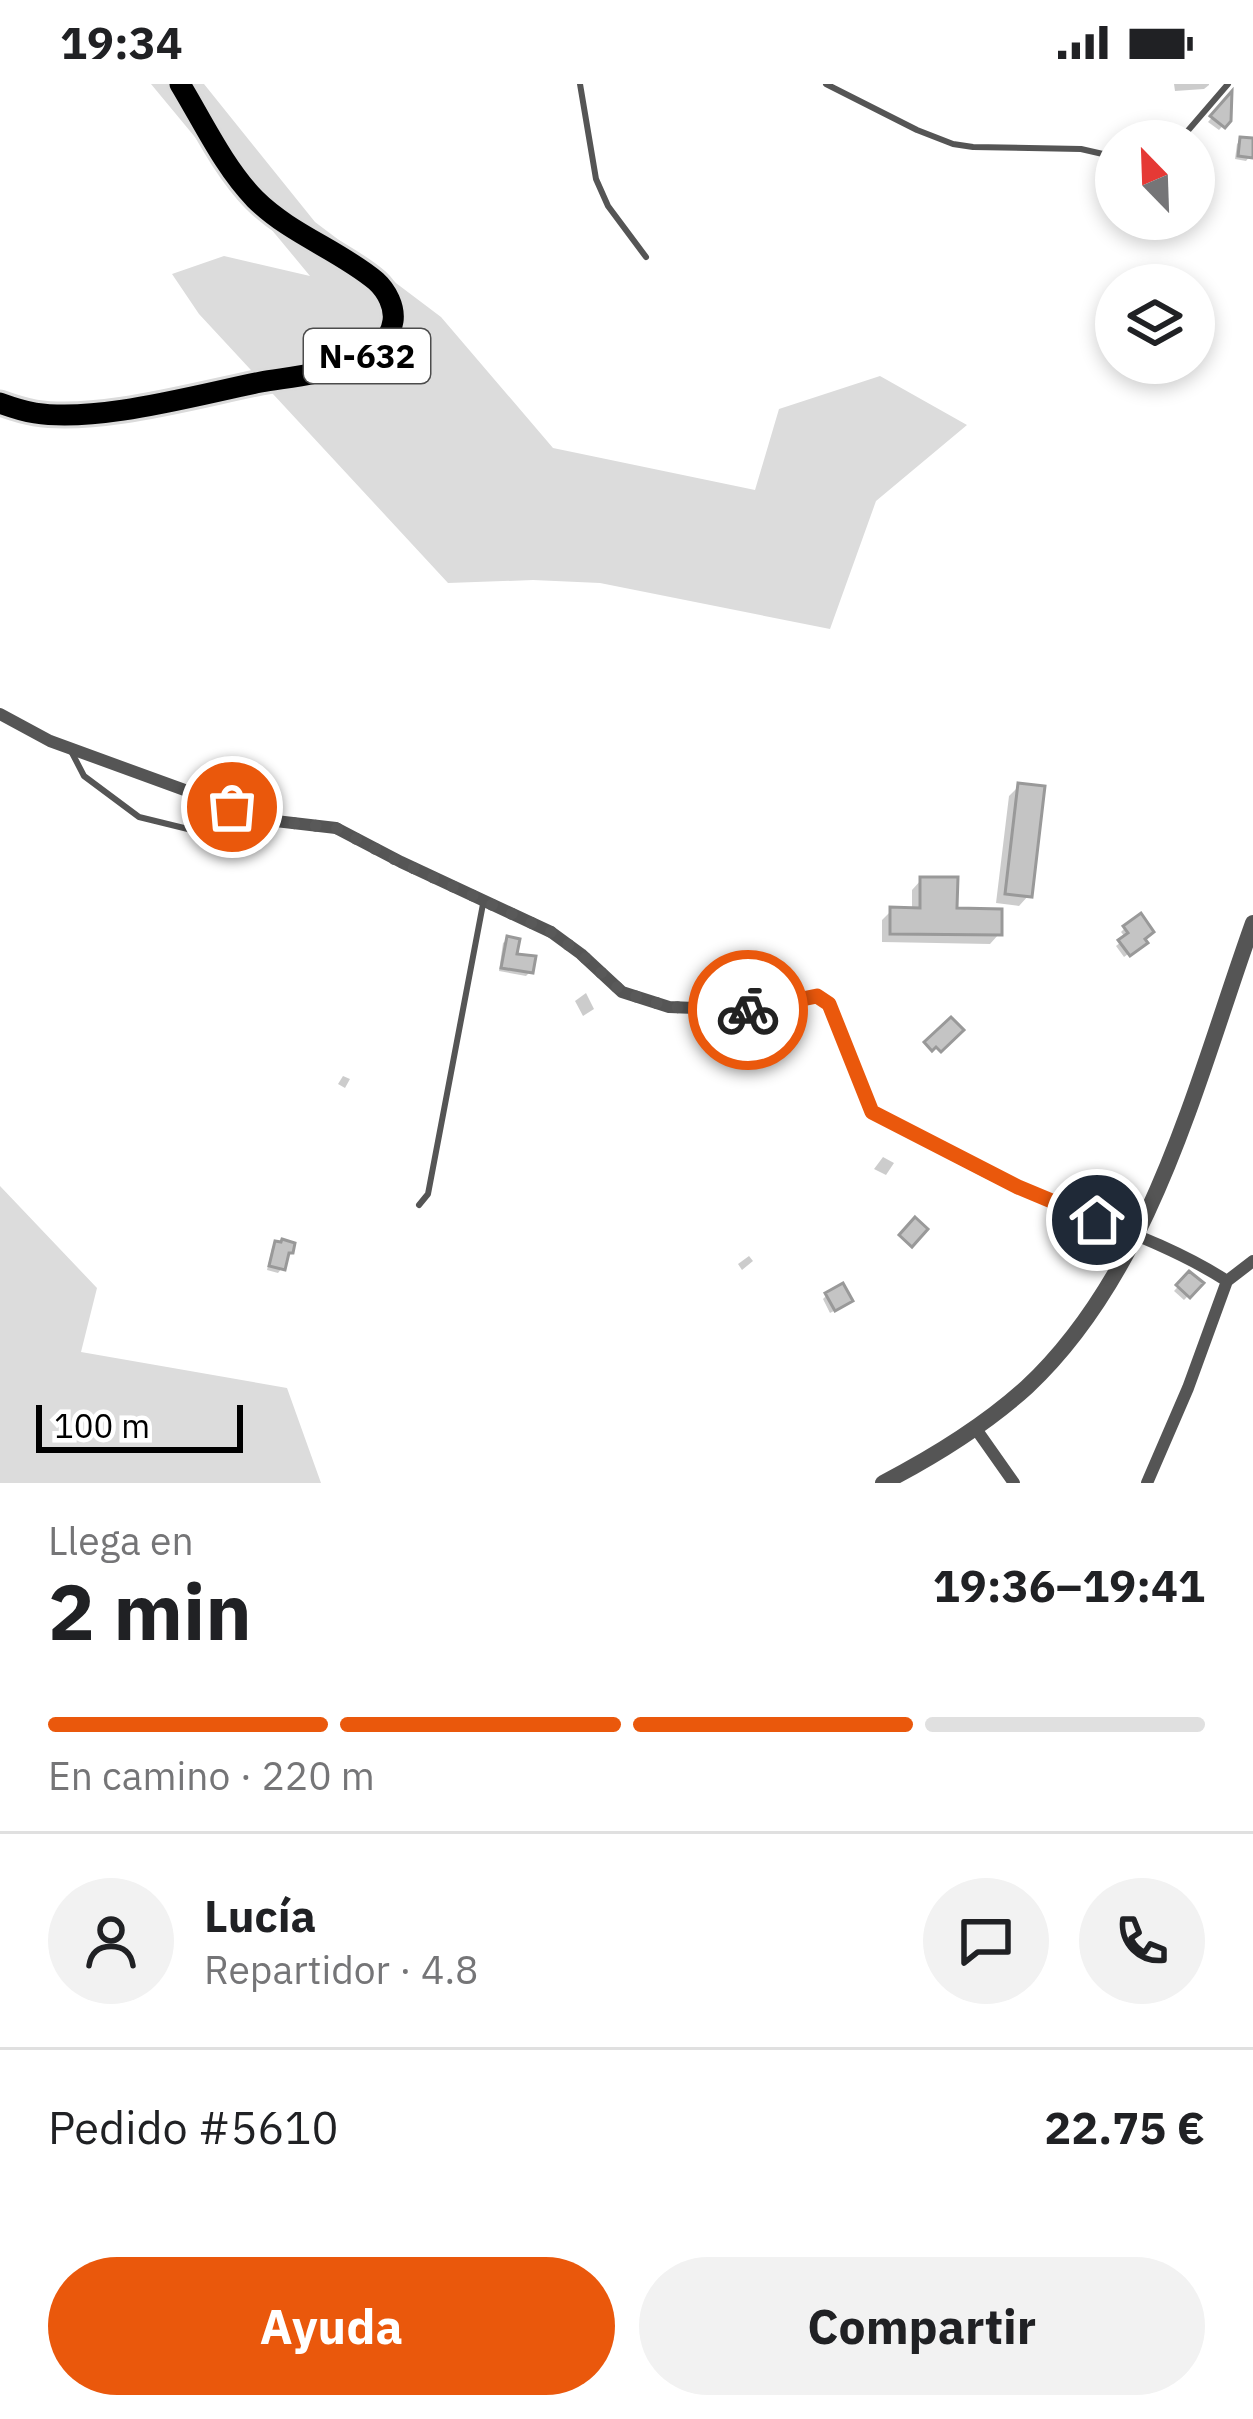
<!DOCTYPE html>
<html lang="es">
<meta charset="utf-8">
<style>
:root{--surface:#fff;--page:#f2f2f2;--text:#202124;--muted:#757577;--line:#e0e0e0;--accent:#ea580c}
body{margin:0;font-family:"IBM Plex Sans",sans-serif;background:var(--page);color:var(--text);height:100vh;display:flex;flex-direction:column;font-size:45px;white-space:nowrap}
*{box-sizing:border-box;margin:0}
p{font-size:39px;color:var(--muted)}
.icon{flex:none;width:66px;height:66px;fill:none;stroke:currentColor;stroke-width:2;stroke-linecap:round;stroke-linejoin:round}
.map{position:relative;height:1399px;overflow:hidden}
.panel{display:flex;flex-direction:column;background:var(--surface);flex:1}
.panel>*{flex:none}
.needle{width:78px;rotate:337deg}
.buttons{position:absolute;left:1095px;top:36px;display:grid;gap:24px}
.buttons a{display:grid;place-items:center;width:120px;height:120px;border-radius:50%;background:var(--surface);box-shadow:0 6px 18px #0003;font-size:60px}
.scale{position:absolute;left:36px;bottom:30px;width:207px;box-sizing:border-box;padding-left:12px;border:6px solid #000;border-top:0;font-size:33px;line-height:42px;white-space:nowrap;color:#000;-webkit-text-stroke:9px #fff;paint-order:stroke}
.pin{position:absolute;display:grid;place-items:center;width:102px;height:102px;color:#fff;margin:-51px;border:6px solid #fff;border-radius:50%;box-shadow:0 3px 12px #0007}
.courier{position:absolute;display:grid;place-items:center;width:120px;height:120px;margin:-60px;border:9px solid #ea580c;border-radius:50%;background:#fff;color:#222;box-shadow:0 3px 15px #0007}
.headline em{font-style:normal;font-weight:700}
.headline div{display:flex;flex-direction:column-reverse}
.headline{display:flex;align-items:center;justify-content:space-between;height:204px;padding:0 48px}
h1{font-size:78px;font-weight:700;line-height:90px}
.bar{display:grid;grid-template-columns:repeat(4,1fr);gap:18px 12px;align-content:center;height:144px;padding:0 48px}
.bar i{height:15px;border-radius:9px;background:var(--line)}
.bar .selected{background:var(--accent)}
.bar p{grid-column:span 4}
.line{display:flex;align-items:center;gap:30px;padding:0 48px;border-top:3px solid var(--line)}
.line div{flex:1}
.round{display:grid;place-items:center;flex:none;width:126px;height:126px;border-radius:63px;background:var(--page)}
.button{display:flex;gap:24px;margin-top:auto;padding:24px 48px}
.button a{flex:1;height:138px;border-radius:72px;background:var(--accent);color:#fff;font-size:48px;font-weight:700;line-height:138px;text-align:center}
.button a+a{background:var(--page);color:var(--text)}
.status{display:flex;justify-content:space-between;align-items:center;height:84px;padding:0 60px;background:var(--surface);direction:ltr}
.status svg{height:33px;fill:currentColor}
.map>svg:first-child{display:block}
.green{fill:#dcdcdc}
.shadow{fill:#0003}
.building{fill:#c4c4c4;stroke:#999;stroke-width:3}
.lines{fill:none;stroke-linecap:round;stroke-linejoin:round}
.trunk-casing{stroke:#dbdbdb;stroke-width:27}
.service{stroke:#555;stroke-width:6}
.minor{stroke:#555;stroke-width:12}
.tertiary{stroke:#555;stroke-width:16}
.trunk{stroke:#000;stroke-width:21}
.done{stroke:#595959;stroke-width:12;stroke-dasharray:0 21.6}
.route{stroke:#ea580c;stroke-width:15}
.labels{text-anchor:middle;stroke-width:9;stroke-linejoin:round;paint-order:stroke}
.shield{fill:#fff;stroke:#4c4c4c;stroke-width:3}
.shield-label{font-size:33px;font-weight:bold;fill:#000}
</style>
<div class="status"><b>19:34</b><svg viewBox="0 0 49 12"><path d="M0 12V9h3v3zM5 12V6h3v6zM10 12V3h3v9zM15 12V0h3v12zM26 1h20v11H26zM47 4h2v5h-2z"/></svg></div>
<div class="map">
<svg width="1253" height="1399" viewBox="0 0 1253 1399">
<rect width="100%" height="100%" fill="#fff"/>
<!-- green -->
<path class="green" d="M151 0H204L315 138 441 233 553 364 755 406 779 325 880 292 967 341 876 417 830 545 600 499 533 496 448 499 199 230 172 190 224 172 310 192Z
M0 1102 97 1204 81 1268 287 1304 321 1399H0Z"/>
<!-- shadow -->
<path class="shadow" d="M1174 0H1209V1L1204 5 1175 7Z
M1229 14 1228 36 1219 46 1208 38Z
M1241 56 1250 72 1246 77 1235 75 1237 60Z
M1019 702 1029 811 1019 822 996 819 1009 712Z
M921 796 954 827 999 850 990 860 882 858V836L892 826 912 827V806Z
M1125 844 1139 862 1124 873 1116 862 1126 854 1121 848Z
M508 855 514 872 530 888 526 892 499 887 503 859Z
M586 909 594 925 583 932 575 917Z
M343 992 350 995 345 1004 338 1000Z
M883 1073 894 1079 886 1091 874 1085Z
M276 1160 282 1184 278 1189 267 1186 272 1164Z
M749 1172 753 1177 742 1186 738 1180Z
M1189 1191 1200 1200 1184 1216 1174 1207Z
M827 1211 845 1221 830 1229 823 1215Z"/>
<!-- building -->
<path class="building" d="M1232 7 1231 37 1225 44 1210 32Z
M1240 53 1253 54V74L1238 72Z
M1018 699 1045 702 1032 813 1005 810Z
M920 793H958L957 824 1002 825V851L890 850V823L920 824Z
M1141 829 1154 848 1145 855 1148 859 1130 872 1118 856 1128 849 1123 842Z
M507 852 520 855 517 870 536 872 533 889 501 884Z
M951 933 964 946 941 968 936 963 932 967 924 958Z
M915 1133 928 1145 912 1163 899 1151Z
M282 1155 295 1159 293 1169H289L285 1186 269 1182 275 1157 281 1158Z
M1189 1187 1204 1199 1190 1214 1176 1201Z
M843 1199 853 1217 835 1227 825 1209Z"/>
<g class="lines">
<defs>
<path id="trunk" d="M0 319C11 323 23 327 35 329 98 339 196 311 261 298 299 291 386 287 393 237 395 223 387 207 376 197 339 166 290 150 255 115 224 83 203 38 180 0"/>
</defs>
<!-- trunk casing -->
<use href="#trunk" class="trunk-casing"/>
<!-- service -->
<path class="service" d="M580 0 596 95 608 122 646 173
M826 0 917 46 953 60 973 63 1081 65 1116 73
M1179 57 1228 0
M70 665 84 692 139 733 192 746 215 740 232 723
M419 1121 428 1110 483 820"/>
<!-- minor -->
<path class="minor" d="M0 630 50 657 267 736 336 744 401 778 551 848 581 870 622 908 669 923 747 926 816 912 828 920 872 1027C922 1053 971 1082 1022 1105 1090 1135 1165 1157 1227 1197
M976 1345 1014 1399
M1147 1399 1188 1304 1227 1197 1253 1177"/>
<!-- tertiary -->
<path class="tertiary" d="M883 1399C935 1372 984 1342 1027 1303 1152 1186 1197 995 1253 839"/>
<!-- trunk -->
<use href="#trunk" class="trunk"/>
</g>
<g class="lines">
<!-- done -->
<path class="done" d="M232 723 267 736 336 744 400 778 551 848 581 870 622 908 669 923 748 926"/>
<!-- route -->
<path class="route" d="M748 926 817 912 829 920 872 1028 1018 1103 1097 1136"/>
</g>
<g class="labels">
<!-- shield labels -->
<rect class="shield" x="304" y="245" width="126" height="54" rx="9"/>
<g class="shield-label">
<text x="367" y="284">N-632</text>
</g>
</g>
</svg>
<div class="buttons">
<a><svg class="needle" viewBox="-14 -14 28 28"><path d="M0-13l5 13h-10z" fill="#e53935"/><path d="M0 13l5-13h-10z" fill="#757577"/></svg></a>
<a><svg class="icon" aria-label="layers" viewBox="0 0 24 24"><path d="M12 4l9 5-9 5-9-5zM3 14l9 5 9-5"/></svg></a>
</div>
<div class="scale">100 m</div>
<div class="pin" style="left:232px;top:723px;background:#ea580c"><svg class="icon" aria-label="bag" viewBox="0 0 24 24"><path d="M5 8h14l-1 12H6zM9 8a3 3 0 0 1 6 0"/></svg></div>
<div class="pin" style="left:1097px;top:1136px;background:#1f2937"><svg class="icon" aria-label="home" viewBox="0 0 24 24"><path d="M3 11l9-7 9 7M6 9v11h12V9"/></svg></div>
<div class="courier" style="left:748px;top:926px"><svg class="icon" aria-label="bike" viewBox="0 0 24 24"><circle cx="6" cy="16" r="4"/><circle cx="18" cy="16" r="4"/><path d="M6 16l4-8h5l3 8M10 8l3 8H6M13 5h3"/></svg></div>
</div>
<section class="panel">
<div class="headline"><div><h1>2 min</h1><p>Llega en</p></div><em>19:36–19:41</em></div>
<div class="bar"><i class="selected"></i><i class="selected"></i><i class="selected"></i><i></i><p>En camino · 220 m</p></div>
<div class="line" style="height:216px"><a class="round"><svg class="icon" aria-label="person" viewBox="0 0 24 24"><circle cx="12" cy="8" r="4"/><path d="M4 21q1-7 8-7t8 7"/></svg></a><div><b>Lucía</b><p>Repartidor · 4.8</p></div><a class="round"><svg class="icon" aria-label="chat" viewBox="0 0 24 24"><path d="M4 5h16v11H9l-5 4z"/></svg></a><a class="round"><svg class="icon" aria-label="phone" viewBox="0 0 24 24"><path d="M5 4h4l2 5-3 2q2 4 5 5l2-3 5 2v4C11 20 4 13 5 4z"/></svg></a></div>
<div class="line" style="height:156px"><div>Pedido #5610</div><b>22.75 €</b></div>
<div class="button"><a>Ayuda</a><a>Compartir</a></div>
</section>
